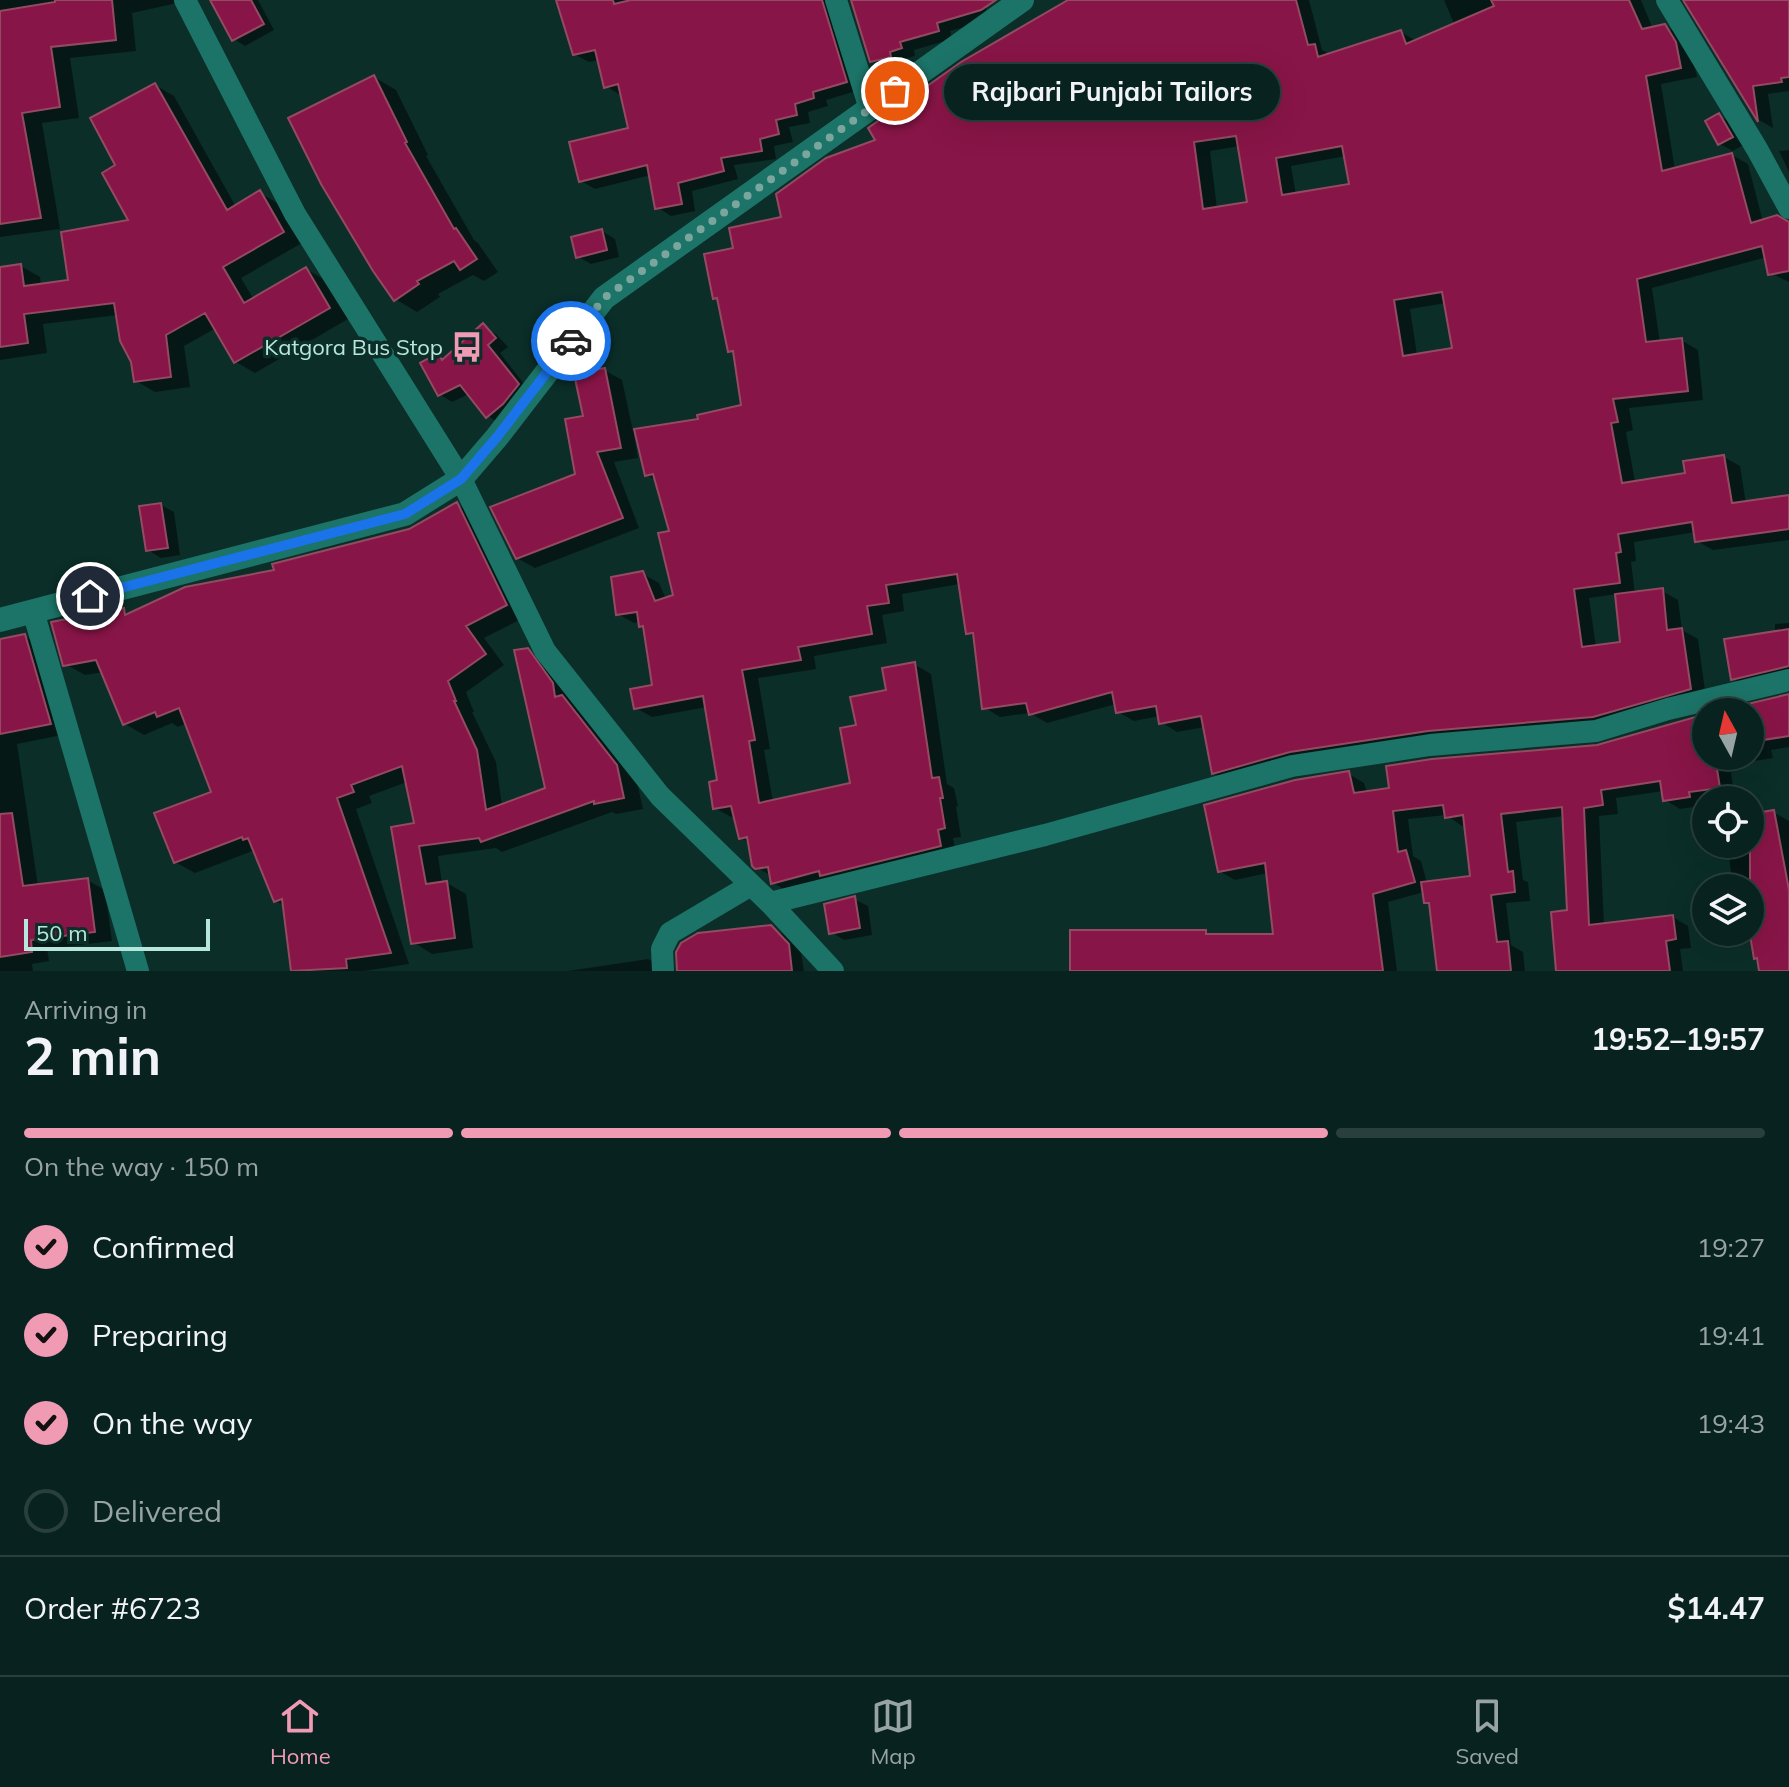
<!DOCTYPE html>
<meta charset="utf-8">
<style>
:root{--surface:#08221f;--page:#162f2c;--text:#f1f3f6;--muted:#98a4a4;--line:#293f3d;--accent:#f19ab3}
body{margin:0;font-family:Mulish,sans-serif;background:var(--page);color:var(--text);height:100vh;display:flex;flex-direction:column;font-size:30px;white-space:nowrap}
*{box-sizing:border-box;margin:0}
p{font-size:26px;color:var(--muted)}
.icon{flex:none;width:44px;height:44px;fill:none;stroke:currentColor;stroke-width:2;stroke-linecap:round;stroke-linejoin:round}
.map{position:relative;height:971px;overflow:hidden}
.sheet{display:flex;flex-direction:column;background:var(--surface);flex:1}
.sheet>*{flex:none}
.needle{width:52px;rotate:352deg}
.buttons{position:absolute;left:1692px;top:698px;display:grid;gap:16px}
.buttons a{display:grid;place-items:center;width:72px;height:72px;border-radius:50%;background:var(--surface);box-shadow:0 8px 32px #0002,0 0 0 2px var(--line);font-size:40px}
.scale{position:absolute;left:24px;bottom:20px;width:186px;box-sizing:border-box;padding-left:8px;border:4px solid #b6e6dc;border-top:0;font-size:22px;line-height:28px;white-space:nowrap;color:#b6e6dc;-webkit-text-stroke:6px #0b2e29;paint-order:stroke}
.pin{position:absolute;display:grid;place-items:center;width:68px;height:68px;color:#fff;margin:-34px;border:4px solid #fff;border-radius:50%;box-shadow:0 2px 8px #0007}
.courier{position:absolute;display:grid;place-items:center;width:80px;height:80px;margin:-40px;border:6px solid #1a73e8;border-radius:50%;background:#fff;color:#222;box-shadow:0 2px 10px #0007}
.bubble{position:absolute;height:56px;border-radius:28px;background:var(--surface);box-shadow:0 8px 32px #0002,0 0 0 2px var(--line);font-size:26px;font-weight:700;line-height:56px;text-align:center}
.summary em{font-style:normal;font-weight:700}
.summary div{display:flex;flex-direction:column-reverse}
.summary{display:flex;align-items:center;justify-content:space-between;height:136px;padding:0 24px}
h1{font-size:52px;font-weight:700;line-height:60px}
.bar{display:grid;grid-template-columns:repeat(4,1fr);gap:12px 8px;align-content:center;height:96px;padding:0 24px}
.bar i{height:10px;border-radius:6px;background:var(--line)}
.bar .active{background:var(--accent)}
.bar p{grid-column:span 4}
.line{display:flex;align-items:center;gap:20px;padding:0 24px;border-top:2px solid var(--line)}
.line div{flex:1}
ol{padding:0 24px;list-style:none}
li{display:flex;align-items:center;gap:24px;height:88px}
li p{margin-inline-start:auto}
li .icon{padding:8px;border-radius:50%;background:var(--accent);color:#111;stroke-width:4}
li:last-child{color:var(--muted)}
li i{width:44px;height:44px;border:4px solid var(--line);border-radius:50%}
.dock{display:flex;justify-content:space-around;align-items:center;height:112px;border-top:2px solid var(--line);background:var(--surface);font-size:22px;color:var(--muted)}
.dock a{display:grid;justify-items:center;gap:4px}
.dock .active{color:var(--accent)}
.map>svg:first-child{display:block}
.shadow{fill:#0007;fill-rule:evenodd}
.building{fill:#881547;stroke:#944a61;stroke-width:2;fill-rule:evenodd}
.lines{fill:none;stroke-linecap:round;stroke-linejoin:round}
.minor{stroke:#1c7367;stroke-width:22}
.secondary{stroke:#1c7367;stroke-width:24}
.done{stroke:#7aa69d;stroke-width:8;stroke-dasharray:0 14.4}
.route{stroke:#1a73e8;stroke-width:10}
.labels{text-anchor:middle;stroke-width:7;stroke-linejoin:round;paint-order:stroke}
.poi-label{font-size:22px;fill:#b6e6dc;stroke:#0b2e29;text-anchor:end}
</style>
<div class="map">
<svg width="1789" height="971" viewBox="0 0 1789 971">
<rect width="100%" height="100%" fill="#0b2e29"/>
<!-- shadow -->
<path class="shadow" d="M0 0H191L132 13 136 51 70 58 79 118 42 123 60 229 0 237Z
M219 0H258L274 30 245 46 234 39Z
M558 0H839L860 90 826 100 828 106 808 112 810 123 789 127 793 142 774 146 776 159 734 165 738 179 692 191 695 211 671 216 657 207 651 175 595 189 581 181 630 130 620 95 606 86 599 60 589 62 574 54Z
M853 0H984L989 20 950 31 952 39 914 50 915 56 903 59 905 65 886 69 872 61Z
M1072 0H1309L1322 50 1331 55 1401 32 1418 42 1455 26 1444 0H1641L1653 29 1665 26 1681 36 1691 52 1697 77 1661 84 1675 170 1732 155 1748 164 1763 222 1789 224V282L1770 273 1767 257 1652 288 1660 343 1681 340 1698 350 1703 400 1629 408 1633 430 1626 432 1635 482 1687 474 1724 457 1740 466 1746 504 1789 497V540L1713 550 1697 541 1696 532 1634 542 1636 561 1631 562 1635 593 1662 591 1678 600 1682 630 1698 639 1706 698 1611 725 1230 782 1213 773 1205 727 1177 732 1161 722 1160 716 1134 721 1118 712 1116 704 1047 723 1030 713 1000 717 984 707 976 638 968 633 960 584 902 594 904 611 882 615 887 643 814 656 816 669 758 678 770 749 764 750 773 802 852 785 858 726 914 664 931 674 947 784 954 788 958 806 956 807 961 837 953 838 956 855 789 892 773 883 772 876 756 867 750 843 741 838 736 816 731 817 715 808 719 782 707 707 652 717 636 708 654 687 645 628 641 622 634 623 618 614 643 574 659 583 666 599 675 596 671 533 657 481 647 475 637 435H634L638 458 614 462 639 528 535 568 517 558 577 475 585 418 604 370 622 380 633 431 701 421 743 406 735 354 730 351 719 300 715 298 735 249 783 219 878 141ZM1240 146 1249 204 1217 209 1210 151ZM1346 156 1352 186 1296 195 1291 166ZM1446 303 1454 349 1417 355 1410 309ZM1617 594 1623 644 1596 647 1589 598Z
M1686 0H1789V91L1768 94 1773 128 1759 120Z
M374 77 396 90 428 155 426 156 474 240 478 243 498 272 484 281 473 275 438 294 440 297 417 312 395 299Z
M155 85 174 96 236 207 260 193 279 204 302 243 241 278 254 300 306 269 325 280 348 319 255 373 236 362 216 328 184 346 190 387 155 392 136 381 133 362 118 315 43 324 47 353 0 360V269L21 266 40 277 41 286 70 282 132 222 118 166Z
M1719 116 1732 123 1745 144 1733 151 1720 144Z
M1789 150V172L1779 151Z
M602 231 615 239 619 257 591 264 577 256Z
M483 326 496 334 508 347 500 353 531 393 501 424 488 416 469 394 452 402 439 394 438 356 445 360Z
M456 504 476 515 525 617 484 638 504 665 466 692 474 712H472L496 762 502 806 548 790 527 650 547 661 636 778 643 809 616 814 612 812 502 852 496 848 438 856 442 883H447L466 894 473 948 432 954 413 942 416 825 407 782 369 796 372 803 356 809 409 964 364 971H293L285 906 276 901 255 850 195 873 175 862 214 793 187 723 178 727 172 723 144 735 125 724 104 672 85 675 65 664 123 611 130 614 410 530Z
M161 505 174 512 180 555 161 558 148 550Z
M1789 623V679L1748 687 1732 678 1775 633V624Z
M25 636 43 647 67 734 17 744 38 886 87 880 105 890 112 941 47 949 49 961 32 964 33 971H0V641Z
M1789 696V747L1771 750 1773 758 1730 765 1735 800H1706V805L1680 809 1665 800 1663 791 1616 798 1618 814 1599 816 1604 925 1673 917 1688 926 1691 948 1680 949 1683 971H1553H1558L1569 912 1565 816 1516 822 1523 880 1528 882 1530 901 1506 903 1511 945 1523 952 1525 971H1438L1431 905 1425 902 1424 892 1388 902 1397 971H1072L1206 932 1213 936H1276L1268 873 1235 880 1219 871 1349 774 1364 783 1367 793 1598 747 1706 716V756H1750V712H1724ZM1446 815 1462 826 1466 825 1472 878 1427 883 1421 861 1413 856 1408 819Z
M1773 812 1789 821V971H1761L1760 960 1756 957 1750 925V888H1739L1733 885 1727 844H1750V816Z
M854 899 868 906 872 935 844 940 831 932Z
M771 927 784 935 801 953 804 971H678Z
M648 959 661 966 662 971H568Z"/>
<!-- building -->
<path class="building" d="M55 0H112L116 40 51 47 60 107 22 113 41 218 0 224V11L55 2Z
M210 0H251L264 24 232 41Z
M556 0H613L614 4 631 0H822L847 82 813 92 814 98 795 104 797 115 776 120 779 134 760 139 762 151 721 158 724 171 678 183 682 204 655 209 647 165 579 182 569 142 628 128 618 84 604 88 595 50 573 55Z
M851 0H996L981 10 937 23 939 31 900 42 902 48 890 52 891 57 870 62Z
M1068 0H1296L1308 45 1315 44 1318 57 1401 30 1406 44 1494 6 1491 0H1629L1642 29 1665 24 1676 42 1681 68 1646 76 1662 171 1732 153 1751 223 1777 215 1789 222V271L1768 275 1762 246 1637 279 1646 342 1682 338 1688 391 1613 399 1618 422 1611 423 1622 483 1685 473 1683 461 1724 455 1732 503 1789 495V529L1695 542 1692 522 1618 534 1621 552 1616 553 1620 583 1574 589 1582 647 1620 642 1615 594 1663 588 1667 630 1682 628 1691 689 1593 717 1428 731 1290 752 1212 774 1201 716 1159 724 1156 706 1116 713 1112 692 1029 715 1026 703 982 709 973 633 966 634 957 574 886 585 889 603 867 606 872 634 798 647 801 660 742 670 755 740 749 741 759 803 850 783 840 728 856 725 850 697 886 690 882 668 915 662 932 778 939 777 943 798H940L945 828 938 830 941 846 820 876 819 871 771 884 768 867 755 869 752 866 747 837 739 839 731 806 713 809 709 782 717 780 703 696 634 709 630 689 652 685 643 626 639 627 637 612 616 615 611 577 643 571 655 601 673 595 658 533 669 531 653 474 645 476 634 429 698 419 697 415 741 405 733 351 728 352 717 298 713 299 704 254 733 248 729 228 781 217 776 194 826 158 875 140 868 128 961 62ZM1236 136 1247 202 1203 209 1194 142ZM1342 146 1349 184 1282 195 1276 158ZM1442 292 1452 348 1403 356 1394 300Z
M1683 0H1789V77L1781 78 1782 82 1753 86 1758 122Z
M374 75 407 142 405 143 454 229 456 228 477 259 460 270 454 261 417 281 419 284 394 301 373 271 321 184 288 118Z
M155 83 227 210 260 190 284 232 223 267 244 303 306 267 330 308 234 363 205 313 166 335 171 377 134 382 131 362 120 341 114 303 24 314 28 343 0 347V267L21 264 24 286 68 280 61 232 128 220 102 173 115 165 90 118Z
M1719 113 1733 137 1718 145 1705 121Z
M602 229 607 250 576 258 571 237Z
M483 323 496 338 488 345 519 384 503 404 486 418 460 385 438 396 420 363 438 353 442 360Z
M605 368 621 448 597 452 623 518 516 559 490 507 575 474 565 419 583 416 574 374Z
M457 502 507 605 466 626 486 654 448 681 456 701H454L477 750 486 810 545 788 514 650 528 648 553 683 555 697 562 695 617 765 624 798 594 804V801L481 842 479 838 419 846 426 884 447 881 455 938 411 944 391 827 414 823 402 766 351 785 354 792 337 798 391 953 346 959 347 968 291 971 282 899 274 902 248 838 243 840 242 837 174 863 154 813 211 792 179 708 157 717 155 712 123 725 96 660 63 666 51 622 124 608 125 615 185 587 274 570 272 564 409 529Z
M161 503 168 548 146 551 139 506Z
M1789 629V666L1731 680 1724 639Z
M25 634 51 724 0 734V639Z
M1789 694V736L1750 742V712H1736L1735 707Z
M1706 714V756H1715L1720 788 1689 792 1690 797 1663 801 1660 781 1601 790 1603 805 1584 808 1589 925 1673 915 1676 939 1666 941 1670 971H1556L1551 912 1567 910 1562 807 1501 814 1508 872 1513 871 1515 892 1491 895 1497 942 1508 941 1511 971H1437L1429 903H1424L1421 882 1470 876 1463 815 1445 818 1443 805 1393 811 1398 852 1406 850 1415 882 1373 894 1383 971H1070V930H1206V934H1273L1265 863 1218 872 1204 805 1295 780 1349 771 1354 793 1389 788 1386 766 1432 759 1597 745Z
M1774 810 1789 890V971H1759L1757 958 1754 959 1750 935V814Z
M12 813 23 886 88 878 95 932 31 940 32 952 0 957V814Z
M855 896 860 928 829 934 824 904Z
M771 925 789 944 792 971H677L676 952 681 943 698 933Z"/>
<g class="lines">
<!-- minor -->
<path class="minor" d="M185 0 295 214 461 479 545 651 660 796 770 903 833 971
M836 0 870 109
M1667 0 1757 149 1789 208
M33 611 138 971
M770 903 1045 835 1292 766 1430 745 1596 731 1668 709 1789 680
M663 971 662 949 670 933 751 885"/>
<!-- secondary -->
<path class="secondary" d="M0 620 405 514 461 479 497 437 604 298 1022 0"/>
</g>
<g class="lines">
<!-- done -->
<path class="done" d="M571 341 604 298 895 91"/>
<!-- route -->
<path class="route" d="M90 596 405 514 461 479 497 437 571 341"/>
</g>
<!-- icons -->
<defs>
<symbol id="bus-bare" viewBox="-9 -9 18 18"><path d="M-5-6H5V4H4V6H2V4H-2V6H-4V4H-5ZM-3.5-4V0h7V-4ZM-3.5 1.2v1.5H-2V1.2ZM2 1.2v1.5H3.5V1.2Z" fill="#f19ab3" stroke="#0b2e29" stroke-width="2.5" paint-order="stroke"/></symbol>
</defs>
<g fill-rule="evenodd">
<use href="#bus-bare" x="445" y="325" width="44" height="44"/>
</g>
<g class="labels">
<!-- poi labels -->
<g class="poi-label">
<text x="443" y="355">Katgora Bus Stop</text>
</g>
</g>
</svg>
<div class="buttons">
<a><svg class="needle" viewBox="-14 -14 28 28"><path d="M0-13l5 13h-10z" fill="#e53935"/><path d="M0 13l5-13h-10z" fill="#98a4a4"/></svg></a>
<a><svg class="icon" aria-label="locate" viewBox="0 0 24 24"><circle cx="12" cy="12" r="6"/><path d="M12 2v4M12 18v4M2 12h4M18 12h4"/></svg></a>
<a><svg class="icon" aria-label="layers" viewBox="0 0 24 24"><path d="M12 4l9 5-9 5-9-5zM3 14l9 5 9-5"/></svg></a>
</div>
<div class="scale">50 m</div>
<div class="pin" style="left:895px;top:91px;background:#ea580c"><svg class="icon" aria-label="bag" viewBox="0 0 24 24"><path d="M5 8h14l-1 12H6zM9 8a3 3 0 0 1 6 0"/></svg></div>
<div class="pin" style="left:90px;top:596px;background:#1f2937"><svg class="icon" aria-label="home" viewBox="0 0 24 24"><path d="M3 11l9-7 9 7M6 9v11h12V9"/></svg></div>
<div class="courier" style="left:571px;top:341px"><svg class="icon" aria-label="car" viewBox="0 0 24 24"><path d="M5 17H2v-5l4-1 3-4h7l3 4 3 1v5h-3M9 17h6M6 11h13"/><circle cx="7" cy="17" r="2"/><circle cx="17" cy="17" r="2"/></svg></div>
<div class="bubble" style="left:944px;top:64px;width:336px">Rajbari Punjabi Tailors</div>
</div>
<section class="sheet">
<div class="summary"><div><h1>2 min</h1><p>Arriving in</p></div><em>19:52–19:57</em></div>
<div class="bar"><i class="active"></i><i class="active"></i><i class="active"></i><i></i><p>On the way · 150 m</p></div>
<ol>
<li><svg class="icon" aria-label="check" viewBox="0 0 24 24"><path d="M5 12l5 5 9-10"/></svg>Confirmed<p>19:27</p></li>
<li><svg class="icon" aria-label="check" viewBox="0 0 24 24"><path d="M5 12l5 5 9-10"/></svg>Preparing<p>19:41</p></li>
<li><svg class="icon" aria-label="check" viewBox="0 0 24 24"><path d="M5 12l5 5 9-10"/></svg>On the way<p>19:43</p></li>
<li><i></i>Delivered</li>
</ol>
<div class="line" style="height:104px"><div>Order #6723</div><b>$14.47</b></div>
</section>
<nav class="dock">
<a class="active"><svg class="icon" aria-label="home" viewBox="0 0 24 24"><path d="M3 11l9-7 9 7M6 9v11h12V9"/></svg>Home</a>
<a><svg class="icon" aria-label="map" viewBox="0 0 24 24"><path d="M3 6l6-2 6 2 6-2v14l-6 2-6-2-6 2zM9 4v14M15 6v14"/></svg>Map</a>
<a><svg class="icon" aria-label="saved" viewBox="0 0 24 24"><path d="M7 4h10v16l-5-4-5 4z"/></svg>Saved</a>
</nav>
